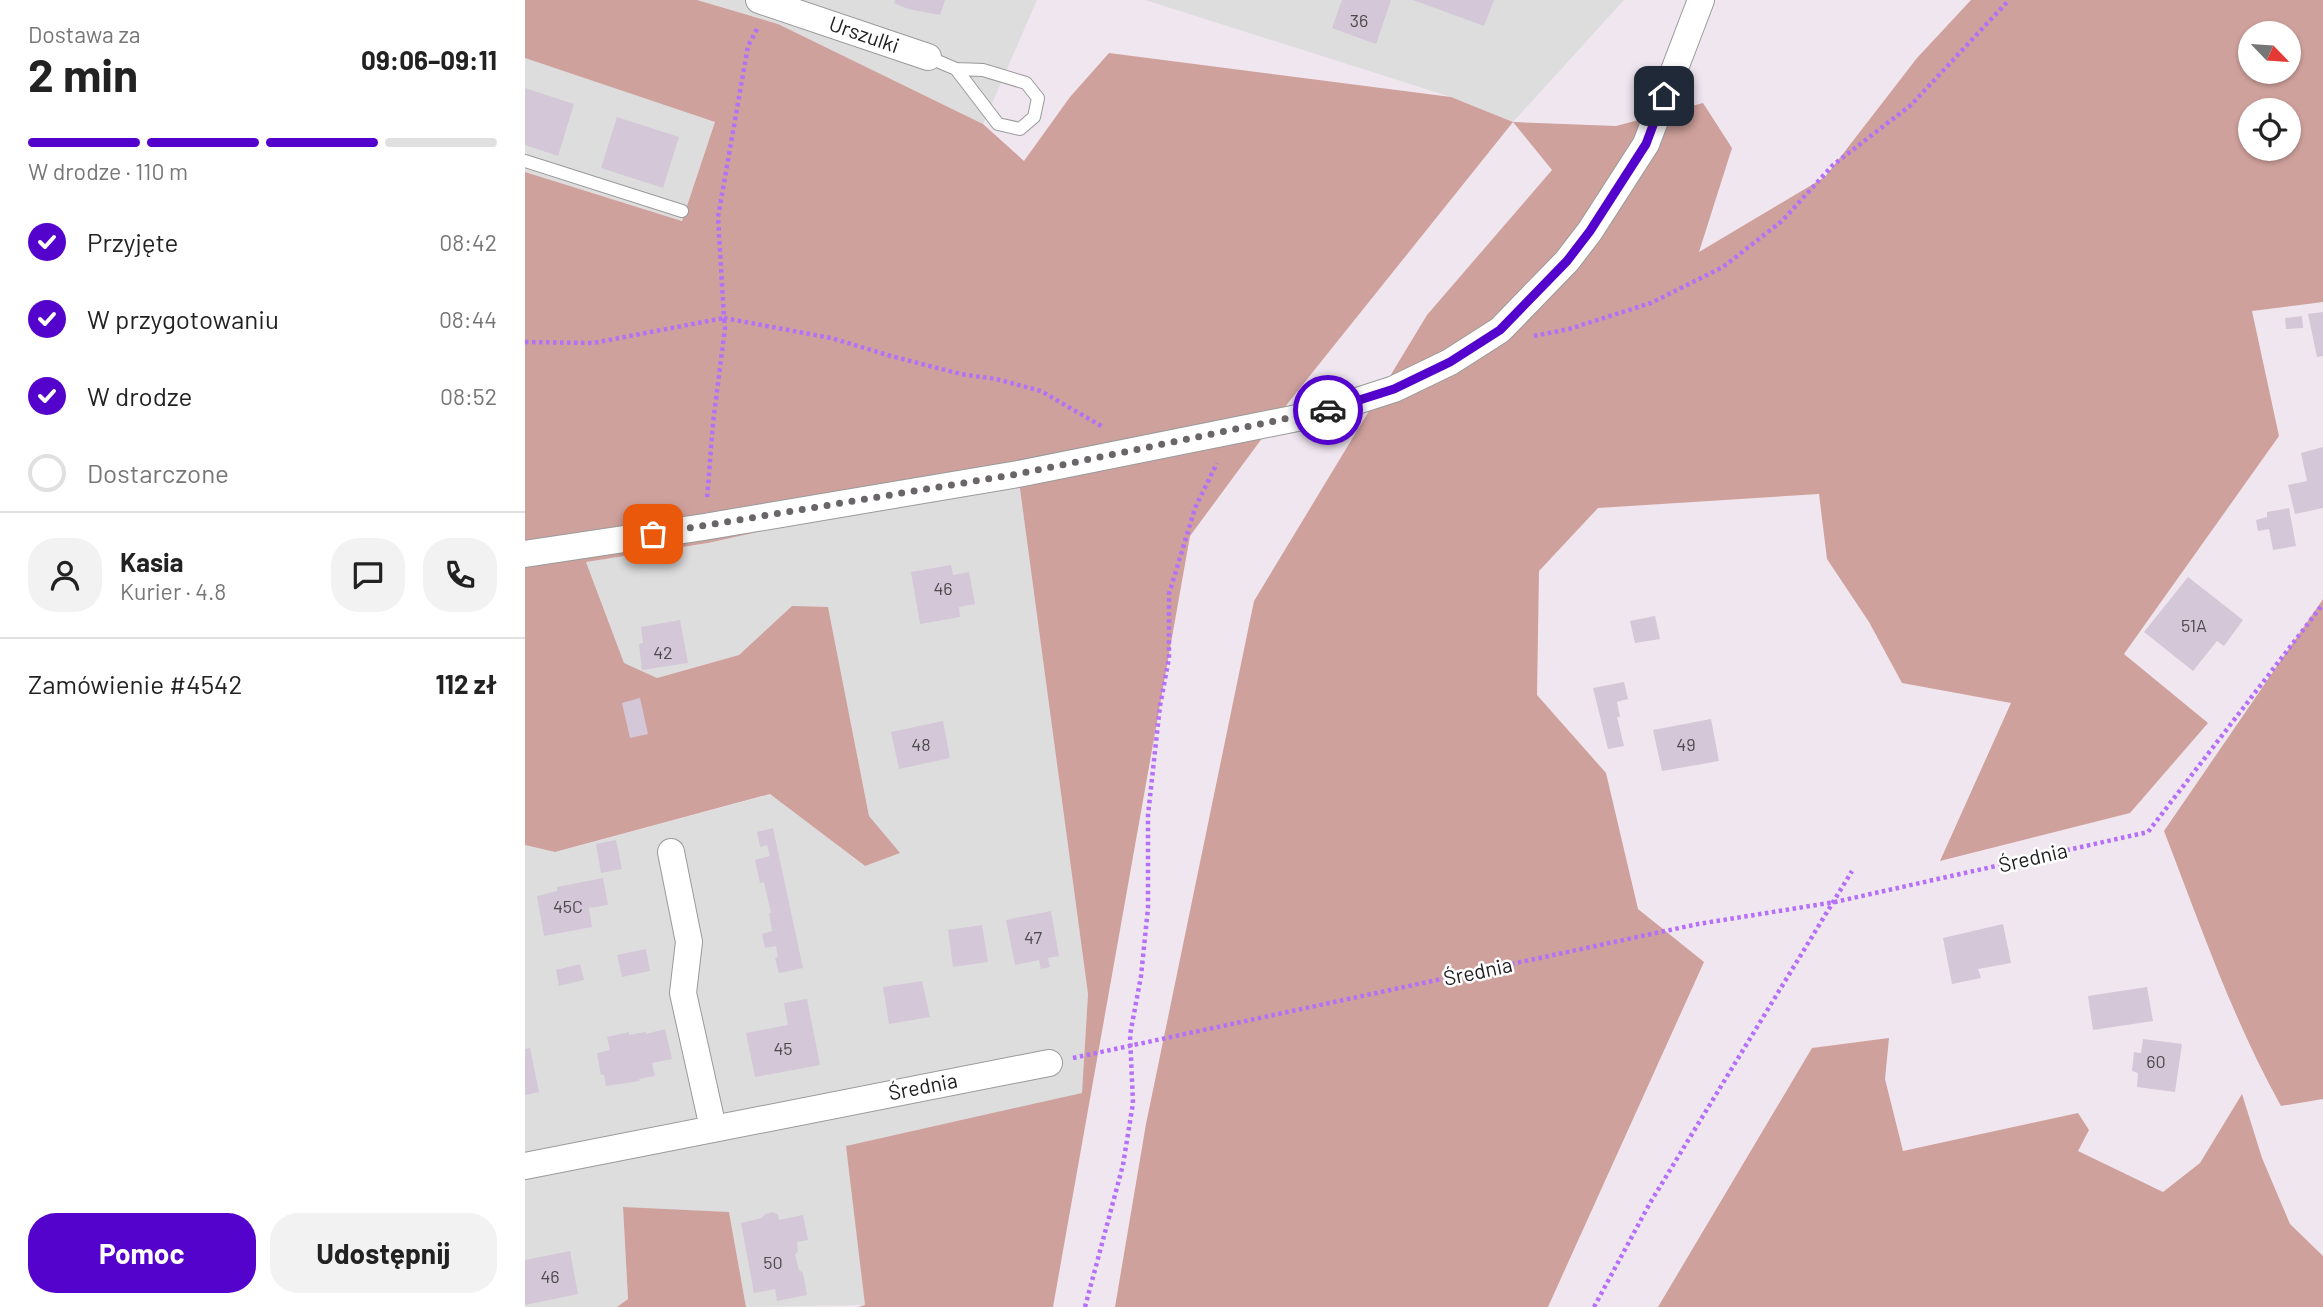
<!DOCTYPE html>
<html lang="pl">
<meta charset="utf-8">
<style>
:root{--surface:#fff;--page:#f2f2f2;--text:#222;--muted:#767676;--line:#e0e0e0;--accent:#5403cc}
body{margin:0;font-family:Barlow,sans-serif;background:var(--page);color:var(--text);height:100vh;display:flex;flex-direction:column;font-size:26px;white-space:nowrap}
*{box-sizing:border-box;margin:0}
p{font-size:23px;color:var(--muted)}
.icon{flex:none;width:38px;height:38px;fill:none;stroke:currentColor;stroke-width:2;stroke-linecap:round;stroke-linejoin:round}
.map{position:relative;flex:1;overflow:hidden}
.sheet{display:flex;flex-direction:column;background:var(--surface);width:525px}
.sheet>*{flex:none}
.needle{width:46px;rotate:115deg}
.tools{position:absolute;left:1713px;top:21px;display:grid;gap:14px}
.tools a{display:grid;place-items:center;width:63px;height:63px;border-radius:50%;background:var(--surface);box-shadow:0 2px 5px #0004;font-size:35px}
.pin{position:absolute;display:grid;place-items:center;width:60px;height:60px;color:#fff;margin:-30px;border-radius:14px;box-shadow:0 4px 10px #0006}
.courier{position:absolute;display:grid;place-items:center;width:70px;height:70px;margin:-35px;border:5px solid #5403cc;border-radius:50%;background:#fff;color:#222;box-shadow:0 2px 9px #0007}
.headline em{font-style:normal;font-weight:700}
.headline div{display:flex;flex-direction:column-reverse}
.headline{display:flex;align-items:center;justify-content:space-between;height:119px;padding:0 28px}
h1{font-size:46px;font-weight:700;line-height:52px}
.bar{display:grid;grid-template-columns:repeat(4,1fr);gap:10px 7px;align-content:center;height:84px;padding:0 28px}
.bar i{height:9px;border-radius:5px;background:var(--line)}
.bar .selected{background:var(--accent)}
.bar p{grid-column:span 4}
.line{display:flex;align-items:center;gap:18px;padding:0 28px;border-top:2px solid var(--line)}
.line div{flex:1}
.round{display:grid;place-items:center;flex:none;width:74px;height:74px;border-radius:28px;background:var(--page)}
ol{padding:0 28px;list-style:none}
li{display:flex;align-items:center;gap:21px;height:77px}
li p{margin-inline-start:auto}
li .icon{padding:7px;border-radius:50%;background:var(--accent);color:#fff;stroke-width:4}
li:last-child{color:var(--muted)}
li i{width:38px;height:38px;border:4px solid var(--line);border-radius:50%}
.cta{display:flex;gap:14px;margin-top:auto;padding:14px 28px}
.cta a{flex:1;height:80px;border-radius:28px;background:var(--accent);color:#fff;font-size:28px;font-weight:700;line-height:80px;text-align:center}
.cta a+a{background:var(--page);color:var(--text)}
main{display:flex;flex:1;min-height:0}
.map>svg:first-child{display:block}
.residential{fill:#ddddde}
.forest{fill:#cfa19c;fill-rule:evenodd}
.building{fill:#d4c7d7}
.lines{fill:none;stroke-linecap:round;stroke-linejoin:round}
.service-casing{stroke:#9a9a9a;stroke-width:14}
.minor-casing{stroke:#9a9a9a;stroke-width:28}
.path{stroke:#b570f8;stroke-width:4.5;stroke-dasharray:3.5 3.5;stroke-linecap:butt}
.service{stroke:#fff;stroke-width:12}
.minor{stroke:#fff;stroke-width:26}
.done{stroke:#696568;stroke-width:7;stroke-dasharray:0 12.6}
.route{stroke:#5403cc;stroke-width:9}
.labels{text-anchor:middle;stroke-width:5;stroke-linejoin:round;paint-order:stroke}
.number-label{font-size:18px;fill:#4d4a4e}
.street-label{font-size:21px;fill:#202020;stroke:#fff}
</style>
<main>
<section class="sheet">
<div class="headline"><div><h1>2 min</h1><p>Dostawa za</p></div><em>09:06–09:11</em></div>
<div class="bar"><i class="selected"></i><i class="selected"></i><i class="selected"></i><i></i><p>W drodze · 110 m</p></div>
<ol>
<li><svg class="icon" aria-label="check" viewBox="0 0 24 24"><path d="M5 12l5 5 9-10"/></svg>Przyjęte<p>08:42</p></li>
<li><svg class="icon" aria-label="check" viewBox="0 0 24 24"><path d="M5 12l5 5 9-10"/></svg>W przygotowaniu<p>08:44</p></li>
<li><svg class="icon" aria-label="check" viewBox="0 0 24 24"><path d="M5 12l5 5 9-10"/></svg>W drodze<p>08:52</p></li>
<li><i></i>Dostarczone</li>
</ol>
<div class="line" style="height:126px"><a class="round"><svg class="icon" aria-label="person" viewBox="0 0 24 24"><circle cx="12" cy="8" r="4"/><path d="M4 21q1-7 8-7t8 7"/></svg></a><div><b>Kasia</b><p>Kurier · 4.8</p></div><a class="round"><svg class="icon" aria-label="chat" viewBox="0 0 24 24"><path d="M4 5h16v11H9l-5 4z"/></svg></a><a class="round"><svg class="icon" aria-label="phone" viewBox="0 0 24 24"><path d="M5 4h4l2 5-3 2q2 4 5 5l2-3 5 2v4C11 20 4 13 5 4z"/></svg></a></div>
<div class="line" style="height:91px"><div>Zamówienie #4542</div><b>112 zł</b></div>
<div class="cta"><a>Pomoc</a><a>Udostępnij</a></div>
</section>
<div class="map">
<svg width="1798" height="1307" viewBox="0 0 1798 1307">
<rect width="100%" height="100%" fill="#f0e6ef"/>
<!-- residential -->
<path class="residential" d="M172 0H512L458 124 253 24Z
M620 0H1099L988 122 926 97Z
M0 58 190 122 158 221 0 172Z
M493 474 563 994 557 1094 322 1146 340 1305 221 1307 204 1212 98 1208 103 1299 92 1307H0V845L31 852 246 794 339 866 374 853 344 816 303 607H267L214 655 132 678 99 663 61 562 183 543Z"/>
<!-- forest -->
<path class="forest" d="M0 0H172L253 24 458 124 499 161 545 97 584 53 926 97 988 122 1091 126 1178 103 1207 148 1174 252 1300 177 1392 58 1446 0H1798V302L1727 311 1754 436 1599 654 1683 723 1605 813 1415 861 1486 703 1377 683 1344 622 1302 559 1294 494 1073 508 1014 571 1012 695 1081 773 1113 909 1179 962 1023 1307H590L621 1124 729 601 902 315 1027 170 988 122 763 403 665 536 528 1307H333L340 1305 321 1146 557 1093 563 994 493 474 183 543 61 562 99 663 132 678 214 655 267 606 303 607 344 816 375 853 340 866 245 794 30 852 0 845V172L157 221 190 122 0 58ZM1726 33H1764V72H1726ZM1726 110H1764V149H1726Z
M1798 599V1099L1756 1106C1707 1018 1675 924 1639 831Z
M1364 1038 1360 1079 1378 1151 1553 1113 1564 1130 1553 1151 1638 1192 1675 1163 1717 1094 1737 1158 1765 1224 1798 1256V1307H1133L1287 1048Z
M98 1207 204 1212 221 1307H92L103 1299Z"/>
<!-- building -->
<path class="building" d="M370 0H420L415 15 383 9 369 3Z
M817 0H866L851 44 807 28Z
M888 0H969L959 26Z
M0 88 49 104 33 156 0 145Z
M92 117 154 137 138 188 76 168Z
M1798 312V356L1792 357 1783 314Z
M1777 316 1778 328 1761 329 1760 318Z
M1798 447V508L1770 514 1763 485 1782 481 1776 453Z
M1764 508 1771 546 1748 550 1744 529 1733 531 1731 520 1742 517V512Z
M426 565 428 575 444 572 450 604 434 607 435 617 395 624 386 572Z
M1663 577 1718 620 1699 646 1692 641 1668 671 1619 632Z
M1130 616 1135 639 1110 643 1105 621Z
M155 620 163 663 117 670 114 644 118 643 116 627Z
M1099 682 1103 699 1092 702 1095 717H1092L1099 746 1083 749 1068 688Z
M115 698 123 734 105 738 97 703Z
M1186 719 1194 761 1137 771 1128 730Z
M418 721 425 758 374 769 366 732Z
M248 828 278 968 254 973 250 958 253 957 251 946 240 948 237 934 247 931 244 913H246L239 882 235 883 230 860 245 856 242 845 235 847 232 832Z
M91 840 97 869 76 873 71 844Z
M78 878 83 905 64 908 67 927 19 936 12 896 32 891V887Z
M526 911 534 956 523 958 525 967 516 969 514 960 490 965 481 920Z
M1478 924 1486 963 1453 969 1456 978 1427 984 1418 938Z
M457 925 463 962 428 967 423 930Z
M121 949 125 971 97 977 92 955Z
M55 964 59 980 34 986 31 970Z
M397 981 405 1017 364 1024 358 987Z
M1622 987 1628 1021 1568 1030 1563 996Z
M282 999 295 1065 230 1077 221 1033 263 1025 259 1003Z
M140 1029 147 1059 127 1063 130 1076 114 1079 115 1081 81 1086 79 1075H76L72 1053 85 1050 82 1037 104 1032V1035L121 1032V1034Z
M1618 1039 1657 1044 1650 1092 1612 1087 1613 1073 1607 1071 1609 1052 1616 1053Z
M5 1048 14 1092 0 1095V1049Z
M248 1212 253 1215 254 1220 278 1215 283 1240 272 1242 273 1251 270 1255 274 1270 278 1273 282 1295 252 1301 250 1289 229 1293 216 1223 237 1218 240 1214Z
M45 1251 53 1294 0 1305V1260Z"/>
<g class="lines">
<defs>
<path id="service" d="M403 57 431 69 458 70 501 83 513 98 509 117 495 129 473 124 431 69
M0 161 157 211"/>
<path id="minor" d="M234 0 403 57
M0 554 179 527 493 474 792 414 869 389 925 362 975 330 1042 261 1065 231 1121 144 1176 0
M146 852 164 942 158 993 188 1128
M0 1166 524 1063"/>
</defs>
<!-- service casing -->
<use href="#service" class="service-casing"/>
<!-- minor casing -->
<use href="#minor" class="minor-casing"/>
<!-- path -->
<path class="path" d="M232 29 223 46 193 217 199 318 306 338 366 356 436 374 471 379 516 391 578 427
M1009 336 1044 329 1126 303 1198 267 1257 221 1308 165 1386 105 1484 0
M0 342 68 343 199 318 200 328 188 423 182 499
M548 1058 1173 924 1310 902 1623 832 1798 604
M560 1307 598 1165 608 1103 605 1035 616 976 623 908V815L635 706 644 658V594L670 508 692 463
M1069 1307 1125 1203 1327 871"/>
<!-- service -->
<use href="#service" class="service"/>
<!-- minor -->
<use href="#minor" class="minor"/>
</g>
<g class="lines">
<!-- done -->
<path class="done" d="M128 534 493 474 803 410"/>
<!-- route -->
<path class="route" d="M803 410 869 389 925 362 975 330 1042 261 1065 231 1121 144 1139 96"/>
</g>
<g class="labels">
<!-- number labels -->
<g class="number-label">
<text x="834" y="27">36</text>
<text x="418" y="595">46</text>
<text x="1669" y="632">51A</text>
<text x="138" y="659">42</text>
<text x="396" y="751">48</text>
<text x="1161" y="751">49</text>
<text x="43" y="913">45C</text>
<text x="508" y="944">47</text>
<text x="258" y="1055">45</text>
<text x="1631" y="1068">60</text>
<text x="248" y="1269">50</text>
<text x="25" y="1283">46</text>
</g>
<!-- street labels -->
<g class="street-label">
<text transform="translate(339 35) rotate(19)" y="7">Urszulki</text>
<text transform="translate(1508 858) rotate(-13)" y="7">Średnia</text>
<text transform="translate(953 972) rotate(-12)" y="7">Średnia</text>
<text transform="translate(398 1087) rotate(-11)" y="7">Średnia</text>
</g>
</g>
</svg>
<div class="tools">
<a><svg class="needle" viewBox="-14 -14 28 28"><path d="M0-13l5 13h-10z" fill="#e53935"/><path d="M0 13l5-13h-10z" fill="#767676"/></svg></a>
<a><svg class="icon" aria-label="locate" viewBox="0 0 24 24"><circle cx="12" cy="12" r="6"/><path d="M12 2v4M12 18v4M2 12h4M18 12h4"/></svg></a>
</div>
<div class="pin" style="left:128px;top:534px;background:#ea580c"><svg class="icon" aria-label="bag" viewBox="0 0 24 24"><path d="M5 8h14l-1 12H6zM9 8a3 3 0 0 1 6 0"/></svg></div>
<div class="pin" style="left:1139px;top:96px;background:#1f2937"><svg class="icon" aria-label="home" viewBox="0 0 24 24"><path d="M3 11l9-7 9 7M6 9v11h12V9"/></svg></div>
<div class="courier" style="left:803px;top:410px"><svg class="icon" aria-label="car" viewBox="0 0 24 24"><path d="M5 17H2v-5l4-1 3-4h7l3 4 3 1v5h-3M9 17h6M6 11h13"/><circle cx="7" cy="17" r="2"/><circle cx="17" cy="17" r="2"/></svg></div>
</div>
</main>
